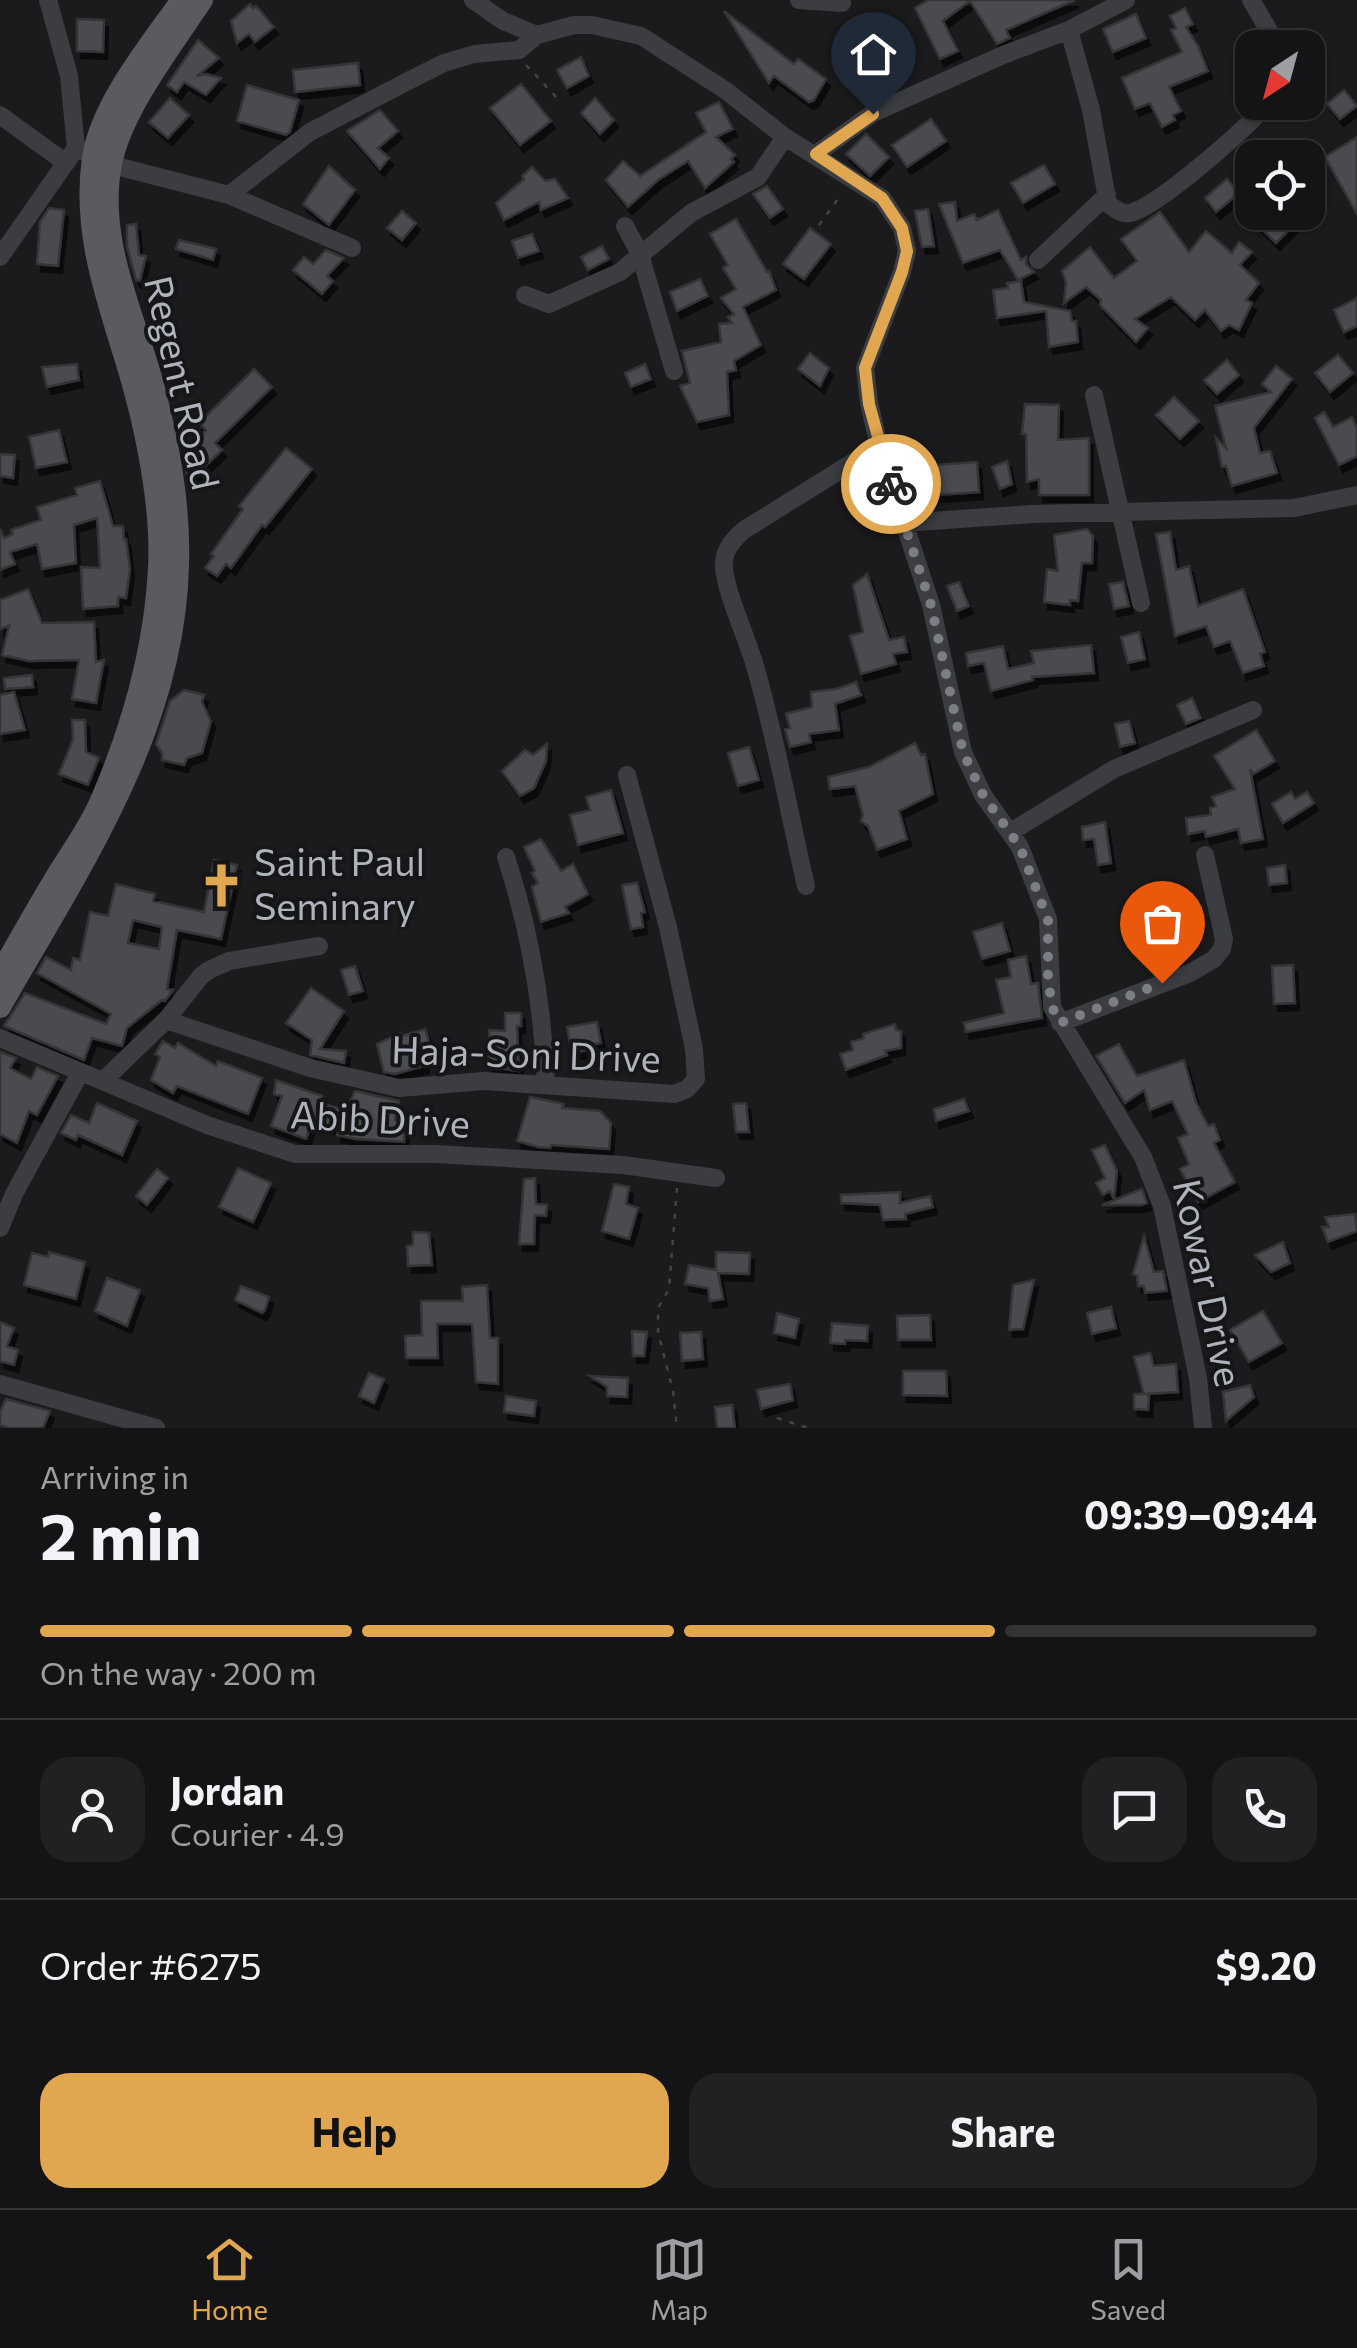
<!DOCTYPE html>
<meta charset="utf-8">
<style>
:root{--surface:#141416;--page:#212123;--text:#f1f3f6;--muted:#9d9ea1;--line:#333335;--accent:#e0a650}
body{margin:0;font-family:Commissioner,sans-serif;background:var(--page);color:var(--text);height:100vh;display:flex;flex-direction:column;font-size:38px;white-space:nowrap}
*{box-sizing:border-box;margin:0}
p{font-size:32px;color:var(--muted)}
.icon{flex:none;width:55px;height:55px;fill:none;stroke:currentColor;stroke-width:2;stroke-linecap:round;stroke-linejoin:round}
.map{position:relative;height:1428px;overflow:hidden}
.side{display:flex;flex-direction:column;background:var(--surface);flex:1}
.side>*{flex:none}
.needle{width:65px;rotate:216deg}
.fabs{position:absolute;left:1235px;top:30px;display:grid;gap:20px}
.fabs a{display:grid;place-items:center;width:90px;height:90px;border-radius:20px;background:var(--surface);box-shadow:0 2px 8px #0004,0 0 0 2px var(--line);font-size:50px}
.pin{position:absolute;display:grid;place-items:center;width:85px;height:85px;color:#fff;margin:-102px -42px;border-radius:50% 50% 50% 0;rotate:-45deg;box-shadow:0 0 10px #0007}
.pin .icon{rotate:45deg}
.courier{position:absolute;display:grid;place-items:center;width:100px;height:100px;margin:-50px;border:8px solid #e0a650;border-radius:50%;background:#fff;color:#222;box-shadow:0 2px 12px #0007}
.summary em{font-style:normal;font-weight:700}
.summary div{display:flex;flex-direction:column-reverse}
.summary{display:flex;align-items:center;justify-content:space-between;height:170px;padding:0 40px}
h1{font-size:65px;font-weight:700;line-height:75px}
.bar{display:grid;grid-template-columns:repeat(4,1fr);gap:15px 10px;align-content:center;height:120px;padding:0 40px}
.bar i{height:12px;border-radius:8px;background:var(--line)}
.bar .active{background:var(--accent)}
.bar p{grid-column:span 4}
.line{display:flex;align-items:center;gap:25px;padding:0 40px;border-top:2px solid var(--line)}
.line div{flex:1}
.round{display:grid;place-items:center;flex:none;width:105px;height:105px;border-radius:30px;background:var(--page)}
.action{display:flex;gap:20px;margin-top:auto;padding:20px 40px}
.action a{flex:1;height:115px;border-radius:30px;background:var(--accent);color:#111;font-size:40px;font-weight:700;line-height:115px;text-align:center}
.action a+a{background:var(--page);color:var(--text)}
.tabs{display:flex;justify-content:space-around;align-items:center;height:140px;border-top:2px solid var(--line);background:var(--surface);font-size:28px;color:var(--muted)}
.tabs a{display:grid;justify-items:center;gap:5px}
.tabs .active{color:var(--accent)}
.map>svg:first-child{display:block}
.building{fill:#4a4b4f;stroke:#353539;stroke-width:2.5;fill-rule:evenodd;filter:url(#shadow)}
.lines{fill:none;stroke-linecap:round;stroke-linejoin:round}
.path{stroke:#424448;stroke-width:2.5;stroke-dasharray:5 8;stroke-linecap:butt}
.minor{stroke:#3c3d41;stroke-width:18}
.major{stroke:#595b60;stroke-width:22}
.done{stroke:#7b7e84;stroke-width:10;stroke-dasharray:0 18}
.route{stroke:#e0a650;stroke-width:12}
.labels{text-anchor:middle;stroke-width:8;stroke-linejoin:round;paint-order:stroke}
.street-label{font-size:38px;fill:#afb3bb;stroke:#161618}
.poi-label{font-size:38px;fill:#afb3bb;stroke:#161618;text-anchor:start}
</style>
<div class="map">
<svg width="1357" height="1428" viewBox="0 0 1357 1428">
<defs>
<filter id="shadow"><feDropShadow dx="4" dy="7" stdDeviation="0" flood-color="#0009"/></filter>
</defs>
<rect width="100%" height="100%" fill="#1b1b1d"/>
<!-- building -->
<path class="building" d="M928 0H1075L1006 30 1010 38 997 44 970 1 943 21 958 51 940 59 915 8Z
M250 4 253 8 256 6 274 27 255 42 249 34 237 43 231 21Z
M1185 8 1193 24 1186 27 1198 46 1208 71 1169 87 1181 111 1173 115 1175 120 1162 127 1150 103 1135 109 1122 78 1182 52 1171 30 1176 28 1170 16Z
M724 11 794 64 798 59 826 79 814 100 809 102 774 76 769 83Z
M1136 14 1146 38 1113 52 1103 29Z
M77 19 104 20 103 52 77 51Z
M198 40 219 58 197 76 206 74 221 78 206 95 184 82 177 92 167 85Z
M581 57 589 76 567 88 557 70Z
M358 63 360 85 295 92 293 70Z
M521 84 551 121 520 145 490 108Z
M247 85 299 100 290 132 286 135 237 121Z
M1344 90 1357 106 1340 119 1327 104Z
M170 98 189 115 168 138 149 122Z
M595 98 614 120 600 134 581 113Z
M719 102 733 129 716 137 735 155 731 159 734 162 705 188 688 161 658 180 628 207 606 180 623 161 640 176 706 132 696 113Z
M380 110 398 131 378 148 389 158 380 169 347 131Z
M931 119 946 141 907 167 892 145Z
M866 134 889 157 870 176 846 154Z
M1357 137V214L1325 157Z
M1280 141 1287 152 1282 158H1251L1271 143 1273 146Z
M1044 165 1055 184 1023 203 1011 183Z
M329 166 355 190 329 225 303 204Z
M532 167 545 181 555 179 568 198 541 210 539 202 504 220 496 203 524 179 522 176Z
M1227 179 1239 193 1216 212 1205 198Z
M767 186 783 209 770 218 753 194Z
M955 202 957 221 974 214 977 220 998 210 1021 260 1026 257V264L1034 272 1018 280 1000 250 963 263 939 204Z
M49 208 64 210 58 266 37 264 40 222Z
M928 209 934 246 922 247 915 211Z
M402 211 416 223 402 240 387 228Z
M1160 212 1189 252 1206 231 1232 253 1239 242 1252 252 1240 265 1259 283 1246 300 1252 303 1239 330 1229 325 1221 331 1205 310 1195 320 1171 297 1135 319 1148 328 1136 342 1100 305 1101 300 1086 287 1064 303 1066 282 1062 271 1090 247 1114 278 1137 261 1121 239Z
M1244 212H1289L1298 221 1276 243Z
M736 219 767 272 769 271 776 290 743 307 761 345 734 361 736 370 727 372 729 415 697 422 680 386 690 383 682 351 721 342 719 324 732 323 728 317 734 314 721 298 736 289 723 268 728 265 710 234Z
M136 224 139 255 146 256 140 281 136 280 127 246V225Z
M810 228 831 244 804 279 783 264Z
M532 234 539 251 518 258 512 241Z
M179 240 216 249 213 260 176 249Z
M602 246 609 259 588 270 581 257Z
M326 250 344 258 327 276 333 281 322 294 293 270 304 257 313 264Z
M700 279 708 296 677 311 670 292Z
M1021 281 1024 302 1070 311 1072 321H1076L1078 342 1049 347 1046 311 997 318 993 290 1008 288 1007 283Z
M1357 298V326L1344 332 1334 310Z
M810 353 829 368 820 386 798 369Z
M1338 355 1353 373 1330 392 1315 373Z
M1227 360 1239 375 1217 394 1204 380Z
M77 364 79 380 47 387 42 367Z
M645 364 651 379 631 387 625 373Z
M1276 366 1292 379 1254 428 1260 453 1270 451 1277 473 1232 486 1226 466 1222 467 1216 438 1226 448 1215 406 1271 392 1262 384Z
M254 369 272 387 215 443 222 450 188 483 184 453 206 430 199 423Z
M1174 397 1199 421 1180 439 1156 415Z
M1025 404 1059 405 1058 440 1089 438V495H1039V479L1027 482 1026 434H1022Z
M1324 412 1333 427 1352 417 1357 428V456L1339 465 1315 418Z
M59 430 67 462 36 468 29 437Z
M286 448 312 469 265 527 262 525 231 568 226 564 217 576 205 568 214 556 211 554 243 509 239 506Z
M0 454 15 455 13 478 0 476Z
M1007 461 1012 484 1000 489 992 467Z
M977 462 979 492 937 495 935 465Z
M100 481 113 526H123L124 539H126L130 569 126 598 118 597V606L83 609 81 567 100 568 97 518 74 525 76 563 42 569 37 544 10 552 15 564 0 570V529L4 538 13 534 11 530 41 520 37 507 77 495 75 488Z
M1087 529 1093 536 1092 563H1082L1078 601 1070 600V605L1044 602 1047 569 1058 571 1054 535Z
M1170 532 1176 570 1189 566 1198 606 1243 589 1265 652 1260 654 1264 666 1243 673 1230 641 1214 647 1206 626 1175 636 1156 534Z
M867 574 889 640 904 637 907 652 893 654 896 664 861 674 850 636 863 632 853 585Z
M959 582 969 606 957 611 947 586Z
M1123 582 1129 606 1114 609 1109 584Z
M28 589 42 623 94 622 96 662 104 660 96 703 72 699 79 660 29 661 2 655 9 626 0 629V600Z
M1139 632 1145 659 1128 663 1121 637Z
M1091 645 1094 673 1032 677 1033 680 991 691 984 663 968 666 966 653 1003 646 1008 669 1034 663 1031 651Z
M32 675 33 687 5 689 4 678Z
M856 682 861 695 835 704 839 730 809 734 811 742 790 747 785 729 790 728 786 714 812 707 811 692 836 689Z
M184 690 204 695 202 702 211 721 202 753 187 758 184 765 162 760V753L156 744 170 701Z
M14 692 25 730 0 734V695Z
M1192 698 1201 718 1186 724 1177 705Z
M72 720H85L86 752 99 758 88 785 59 774 73 739Z
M1129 721 1135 743 1120 747 1115 724Z
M1256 730 1275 761 1253 774 1250 769 1263 839 1241 843 1238 829 1206 837 1205 831 1188 834 1186 818 1211 815 1210 808 1216 806 1212 797 1235 789 1214 756Z
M915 743 921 755 925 754 933 794 899 811 907 839 877 850 868 826 861 821 863 815 855 786 830 789 828 777 869 767Z
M547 744 546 761 534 788 520 796 502 771 525 750 533 755Z
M749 747 759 780 738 786 728 753Z
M611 790 623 833 578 845 570 815 590 810 586 797Z
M1291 792 1295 799 1307 792 1314 803 1283 823 1272 804Z
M1105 822 1111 863 1098 865 1094 839 1083 840 1082 827Z
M541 839 561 871 573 864 588 894 565 907 569 913 541 922 532 887 538 883 532 873 535 871 524 847Z
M214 860 237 865 221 939 177 930 167 989 173 990 165 1001 162 1000 127 1028 122 1046 92 1038 84 1060 4 1026 25 993 106 1024 111 1014 37 973 46 957 71 970 73 958 80 960 90 912 108 916 116 884 155 894 153 901 204 912ZM133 920 162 927 159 949 128 943Z
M1285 865 1287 883 1269 885 1267 868Z
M637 883 645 912 641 913 643 927 631 929 622 885Z
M1152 913 1162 934 1181 932 1172 966H1153Z
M1002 923 1010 951 982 959 973 932Z
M1026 956 1031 984 1038 983 1042 1018 966 1032 964 1023 1004 1013 996 980 1011 977 1008 960Z
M1293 965 1295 1003 1274 1004 1272 966Z
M355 966 363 991 349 995 341 970Z
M311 988 344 1011 320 1049 346 1051 344 1063 310 1055 312 1040 286 1023Z
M505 1013H521V1026H517L519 1071 489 1067V1030L505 1031Z
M597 1022 601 1043 591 1045 592 1049 572 1053 567 1027Z
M895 1024 896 1030 901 1031V1048L885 1051 887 1055 846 1070 840 1054 853 1050 851 1042 864 1038 863 1034Z
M425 1029 434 1057 423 1060 425 1066 395 1074 384 1072 377 1044 401 1033 402 1036Z
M163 1041 175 1048 178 1043 216 1066 218 1061 262 1078 248 1114 177 1086 173 1093 151 1080 160 1057 155 1054Z
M1119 1044 1137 1076 1184 1060 1196 1102 1208 1126 1214 1124 1220 1140 1214 1143 1235 1182 1198 1202 1180 1169 1189 1164 1178 1138 1188 1134 1172 1101 1150 1110 1144 1090 1125 1103 1096 1056Z
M0 1052 16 1058 10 1068 31 1079 37 1067 58 1076 37 1115 29 1111 17 1143 0 1134Z
M276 1080 322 1096 319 1103 346 1110 355 1091 399 1101 395 1120 406 1123 404 1142 356 1139 337 1135 339 1129 312 1123 306 1139 271 1126 282 1096 274 1094Z
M530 1097 564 1104 562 1108 600 1111 611 1123 609 1149 551 1145 550 1148 538 1147 517 1141Z
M964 1099 969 1111 936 1121 934 1109Z
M97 1103 137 1121 122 1155 78 1135 76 1140 61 1133 71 1115 89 1123Z
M746 1103 749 1132H736L733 1104Z
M1105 1145 1117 1171 1114 1199 1110 1191 1103 1195 1096 1183 1105 1178 1092 1150Z
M238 1168 271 1183 253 1222 219 1207Z
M157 1169 168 1178 147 1205 136 1196Z
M535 1178 536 1204 547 1205 546 1216 535 1215 534 1244H519L524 1179Z
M614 1184 629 1187 626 1204 638 1208 629 1239 602 1231Z
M1142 1189 1147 1203 1141 1205H1102Z
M900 1192V1203L930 1196 933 1207 905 1214 906 1219 883 1220 880 1205 841 1203V1195Z
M1355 1214 1357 1231 1328 1242 1322 1227H1329L1325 1217Z
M413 1232 429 1233 432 1265 408 1266 407 1246 413 1245Z
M1144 1236 1154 1272 1163 1271 1167 1291 1145 1293 1144 1286H1138L1137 1276 1133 1274Z
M1283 1242 1290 1263 1271 1272 1255 1255Z
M49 1252 85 1262 76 1299 24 1285 32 1253 48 1257Z
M716 1252 750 1253 749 1274 718 1273 723 1299 710 1301 708 1288 685 1284 689 1265 716 1270Z
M107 1278 140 1290 127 1326 95 1311Z
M1034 1280 1023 1329 1009 1330 1013 1285Z
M487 1285 490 1338H498V1384L476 1382 472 1324H437L438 1358H406L405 1336 422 1335 421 1301H463L462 1287Z
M241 1286 269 1297 265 1310 262 1313 235 1300Z
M1111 1307 1116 1328 1092 1334 1087 1313Z
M1263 1311 1282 1343 1249 1362 1230 1330Z
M777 1313 799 1319 795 1338 774 1333Z
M930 1315 931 1340H898L897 1316Z
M0 1322 14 1328 7 1346 18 1350 14 1365 0 1361Z
M832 1323 868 1326 867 1341 845 1340V1344L830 1343Z
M632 1331 647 1332 644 1356H633Z
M701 1332 703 1359 682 1361 680 1333Z
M1150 1353 1154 1366 1176 1364 1178 1392 1145 1394 1149 1395 1148 1410 1134 1409V1394H1144L1134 1357Z
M903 1371H946L947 1396 903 1395Z
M369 1373 384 1379 374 1403 359 1396Z
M590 1376 628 1378 627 1397 607 1396V1387Z
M790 1384 793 1400 761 1409 757 1390Z
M1250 1385 1254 1397 1226 1421 1223 1392Z
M506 1396 536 1401 534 1416 504 1412Z
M6 1399 50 1411 43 1428H9L0 1425V1412Z
M732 1405 735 1428H717L715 1407Z"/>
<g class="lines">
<!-- path -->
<path class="path" d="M526 65 559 100
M819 225 841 195
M677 1188 669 1289 658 1308V1332L673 1391 677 1428
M777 1418 808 1428"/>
<!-- minor -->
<path class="minor" d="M48 0 69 76 76 148
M473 0 503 21 537 35 574 25H592L641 36 725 90 785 137 882 198 902 228 907 251 902 272 865 368 869 403 879 446 931 605 963 752 983 795 1020 847 1048 919 1052 1007 1143 1157 1162 1206 1198 1378 1203 1428
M799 0 842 3
M1251 0 1279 48
M1069 30 1091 110 1108 204C1114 208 1122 215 1130 213 1159 206 1248 127 1269 102
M0 115 66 163
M816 154 873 113 1003 55 1069 30 1126 0
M229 195 310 132 412 79 444 63 474 54 519 50 537 35
M625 226 640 254 674 371
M0 257 76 148 120 167 229 195 352 248
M1038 260 1107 195
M525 295 549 304 620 272 691 213 758 177 785 137
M1094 395 1141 603
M902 523 1032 514 1294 508 1357 495
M1012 831 1114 769 1253 710
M506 857C530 931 543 1007 546 1084
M806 886C789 813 776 738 755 666 748 640 722 585 724 562 725 548 734 539 744 530L879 446
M166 1020 310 1068 399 1088 484 1081 674 1094 687 1089 696 1079 694 1049 668 927 627 775
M1060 1023 1190 973 1214 959 1222 949 1224 939 1205 855
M0 1038 207 1125 295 1154H436L623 1165 716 1178
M103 1081 166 1020 201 976 209 970 229 961 319 946
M0 1228 14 1194 80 1073
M0 1384 156 1428"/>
<!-- major -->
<path class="major" d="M0 974C20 939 40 903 61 869 75 847 90 826 100 803 132 729 155 649 159 568 162 513 149 442 134 388 113 312 81 240 93 158 101 104 151 44 182 0
M0 1007C79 868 175 730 178 564 180 505 168 441 153 385 134 313 96 241 111 164 121 111 172 45 202 0"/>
</g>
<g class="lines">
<!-- done -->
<path class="done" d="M891 484 931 605 963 752 983 795 1020 847 1048 920V978L1052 1007 1060 1023 1162 983"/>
<!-- route -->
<path class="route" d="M873 114 816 154 882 198 902 228 907 251 902 272 865 368 869 404 891 484"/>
</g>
<!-- icons -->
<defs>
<symbol id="church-bare" viewBox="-9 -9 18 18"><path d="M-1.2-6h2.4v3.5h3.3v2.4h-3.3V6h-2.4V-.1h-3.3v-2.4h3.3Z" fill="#e0a650" stroke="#161618" stroke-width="2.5" paint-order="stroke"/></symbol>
</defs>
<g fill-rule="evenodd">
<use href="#church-bare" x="190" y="854" width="63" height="63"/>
</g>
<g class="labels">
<!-- street labels -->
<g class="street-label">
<text transform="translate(181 383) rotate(77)" y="13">Regent Road</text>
<text transform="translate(526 1055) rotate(2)" y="13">Haja-Soni Drive</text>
<text transform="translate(380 1120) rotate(3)" y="13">Abib Drive</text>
<text transform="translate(1207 1283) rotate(78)" y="13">Kowar Drive</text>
</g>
<!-- poi labels -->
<g class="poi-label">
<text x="254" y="876">Saint Paul<tspan x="254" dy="44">Seminary</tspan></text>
</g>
</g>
</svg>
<div class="fabs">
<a><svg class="needle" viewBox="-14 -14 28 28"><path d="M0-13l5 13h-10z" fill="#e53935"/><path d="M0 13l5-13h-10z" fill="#9d9ea1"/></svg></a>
<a><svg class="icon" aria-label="locate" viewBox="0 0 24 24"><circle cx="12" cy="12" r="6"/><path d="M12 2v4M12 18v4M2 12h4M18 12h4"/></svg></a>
</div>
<div class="pin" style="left:1162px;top:983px;background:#ea580c"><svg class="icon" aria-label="bag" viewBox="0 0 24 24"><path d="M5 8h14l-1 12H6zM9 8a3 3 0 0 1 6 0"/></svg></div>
<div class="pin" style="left:873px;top:114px;background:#1f2937"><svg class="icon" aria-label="home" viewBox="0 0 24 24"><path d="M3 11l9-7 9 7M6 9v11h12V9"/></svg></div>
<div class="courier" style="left:891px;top:484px"><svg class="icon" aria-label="bike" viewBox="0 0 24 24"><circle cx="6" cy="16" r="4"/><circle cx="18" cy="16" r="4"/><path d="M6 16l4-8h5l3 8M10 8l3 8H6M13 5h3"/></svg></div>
</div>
<section class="side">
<div class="summary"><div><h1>2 min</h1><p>Arriving in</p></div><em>09:39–09:44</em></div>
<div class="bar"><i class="active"></i><i class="active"></i><i class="active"></i><i></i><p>On the way · 200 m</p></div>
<div class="line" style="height:180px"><a class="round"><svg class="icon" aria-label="person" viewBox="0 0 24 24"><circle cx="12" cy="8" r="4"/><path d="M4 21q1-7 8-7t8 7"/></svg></a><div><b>Jordan</b><p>Courier · 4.9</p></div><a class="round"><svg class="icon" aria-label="chat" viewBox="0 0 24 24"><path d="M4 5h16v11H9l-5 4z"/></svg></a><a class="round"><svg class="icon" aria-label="phone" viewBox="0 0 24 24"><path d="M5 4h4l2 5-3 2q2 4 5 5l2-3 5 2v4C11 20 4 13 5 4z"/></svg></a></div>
<div class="line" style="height:130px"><div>Order #6275</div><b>$9.20</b></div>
<div class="action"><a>Help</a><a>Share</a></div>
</section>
<nav class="tabs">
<a class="active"><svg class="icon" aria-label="home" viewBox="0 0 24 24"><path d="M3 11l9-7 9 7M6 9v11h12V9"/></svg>Home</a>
<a><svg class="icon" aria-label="map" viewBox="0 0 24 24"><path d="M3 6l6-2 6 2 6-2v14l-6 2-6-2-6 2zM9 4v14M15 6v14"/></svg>Map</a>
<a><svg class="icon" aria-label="saved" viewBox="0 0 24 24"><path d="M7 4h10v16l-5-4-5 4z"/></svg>Saved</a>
</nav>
